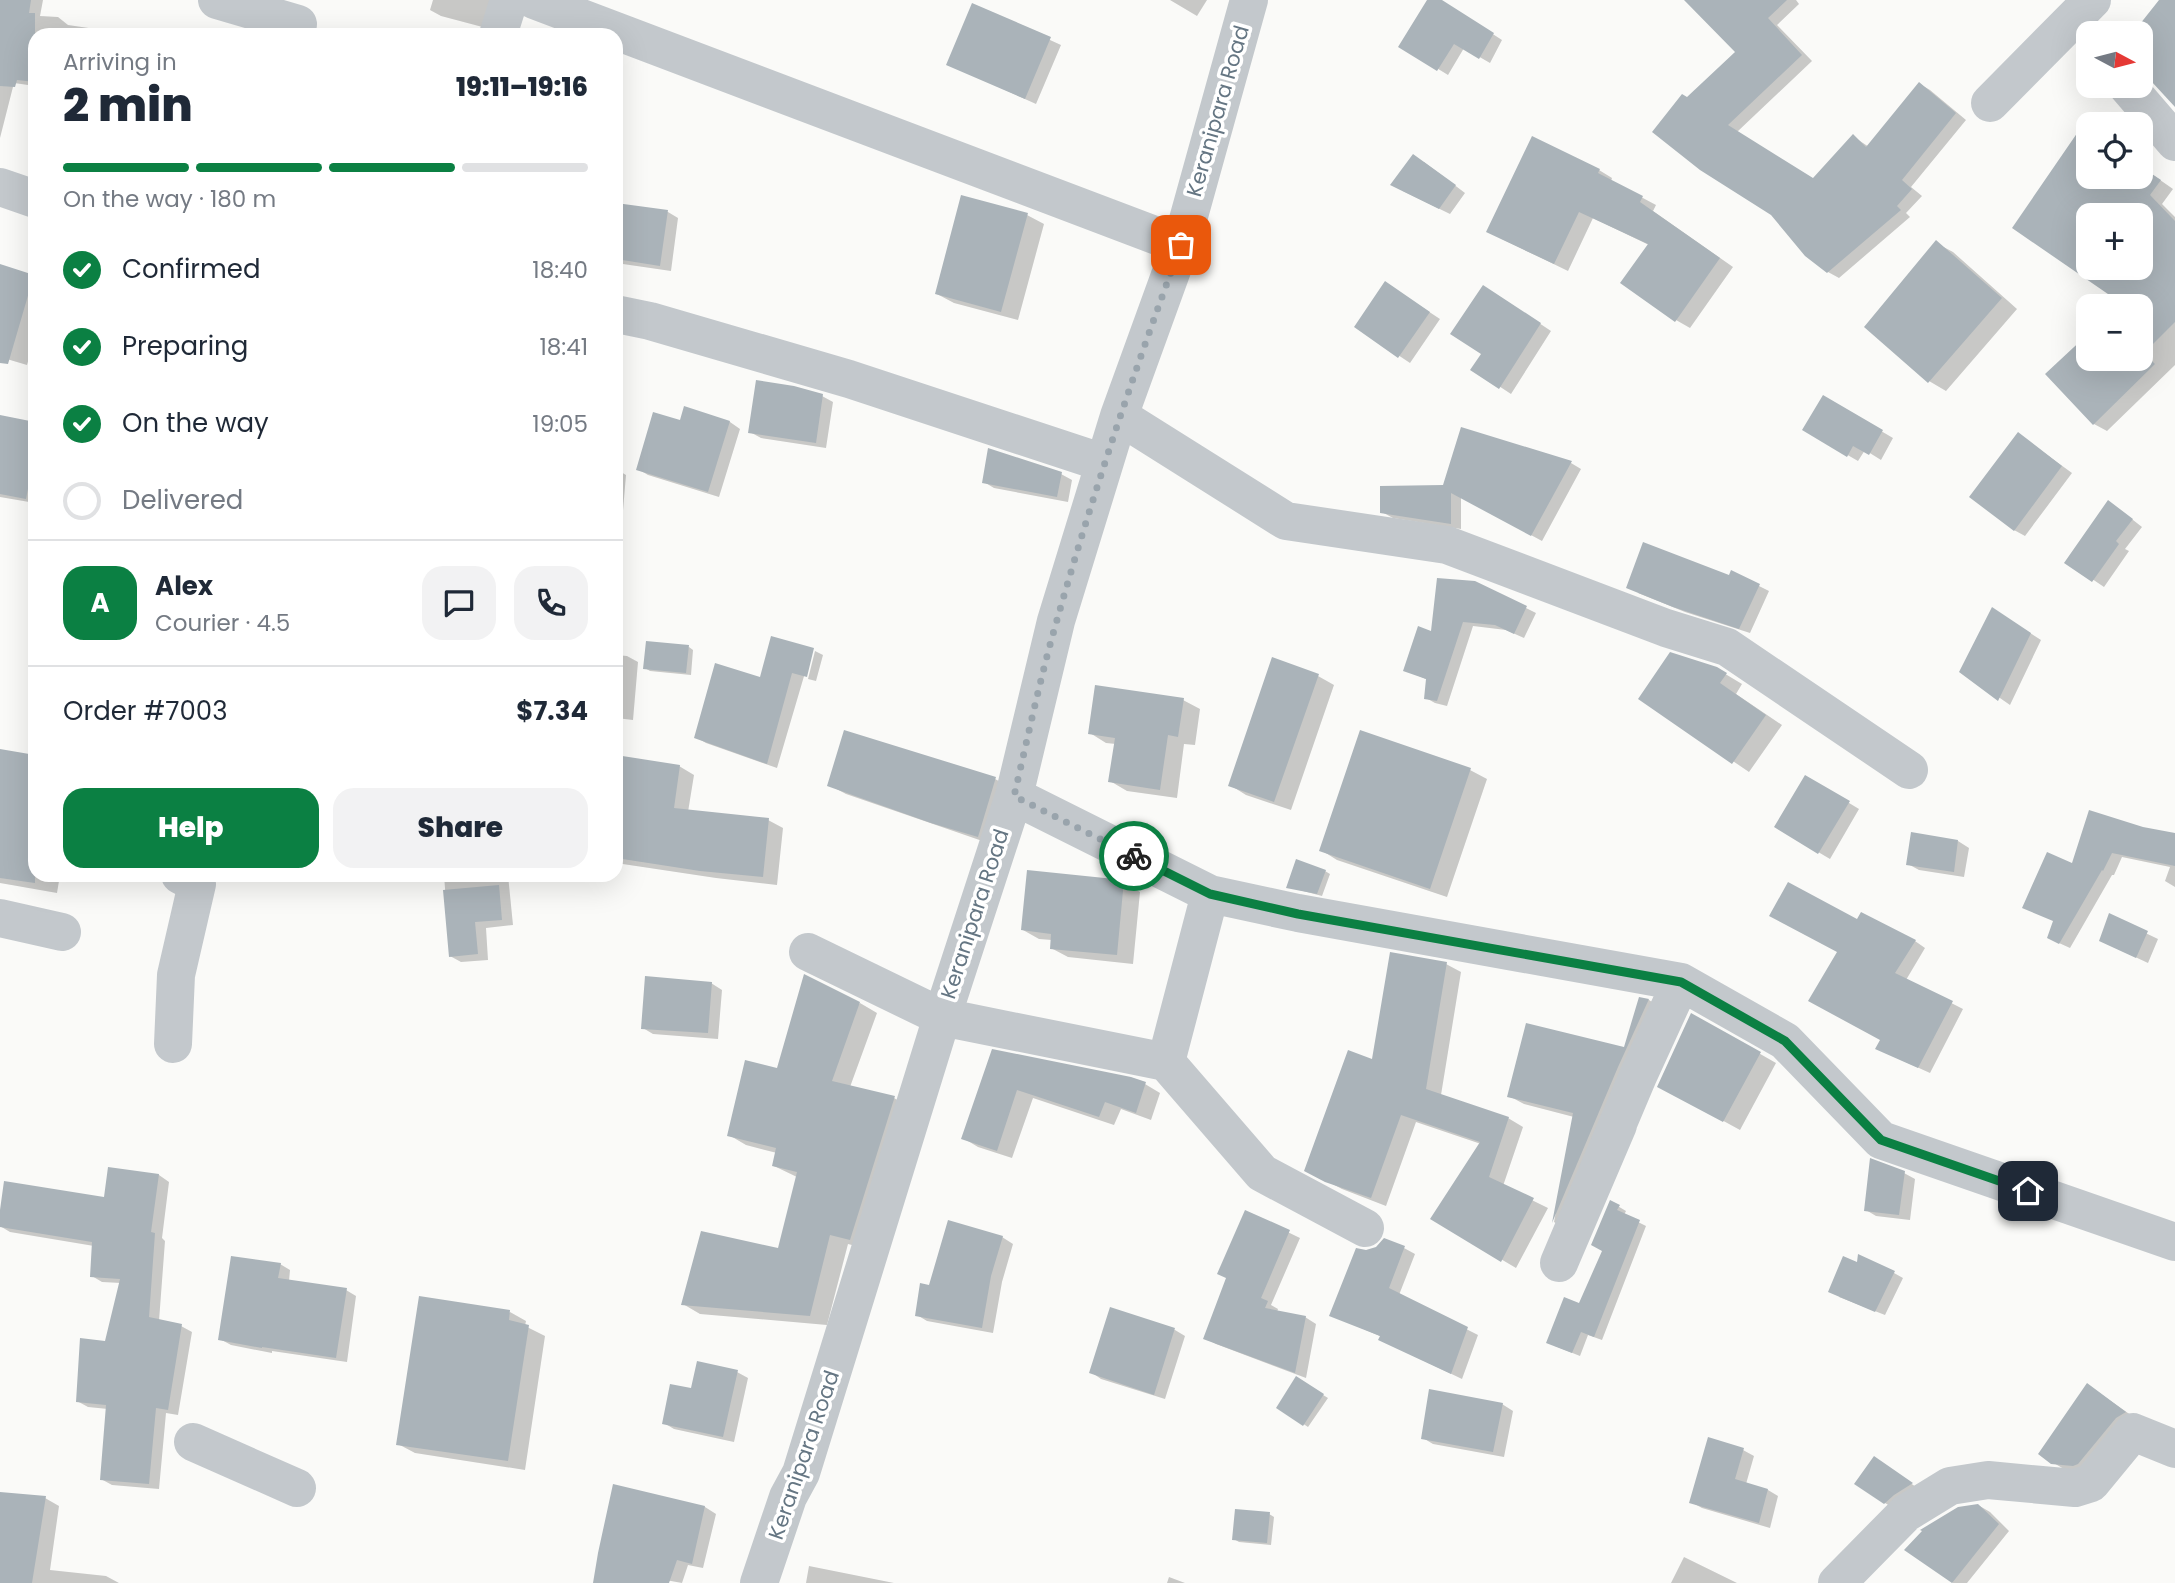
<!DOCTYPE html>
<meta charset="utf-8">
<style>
:root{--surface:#fff;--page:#f2f2f3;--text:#1f2937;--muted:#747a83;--line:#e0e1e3;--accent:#0b8043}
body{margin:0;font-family:Poppins,sans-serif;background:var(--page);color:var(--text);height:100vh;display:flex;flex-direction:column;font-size:26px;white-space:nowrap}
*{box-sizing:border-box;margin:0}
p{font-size:23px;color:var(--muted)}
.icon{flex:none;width:38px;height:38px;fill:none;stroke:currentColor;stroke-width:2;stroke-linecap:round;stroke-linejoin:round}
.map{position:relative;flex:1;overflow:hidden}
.side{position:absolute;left:28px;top:28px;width:595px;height:854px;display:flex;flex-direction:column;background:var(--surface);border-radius:21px;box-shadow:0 7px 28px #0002}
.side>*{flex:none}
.needle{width:46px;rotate:97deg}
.fabs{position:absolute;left:2076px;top:21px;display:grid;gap:14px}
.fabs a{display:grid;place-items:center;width:77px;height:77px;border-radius:14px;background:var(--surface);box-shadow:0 7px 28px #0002;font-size:35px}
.pin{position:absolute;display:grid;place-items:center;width:60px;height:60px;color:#fff;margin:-30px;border-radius:14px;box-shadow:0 4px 10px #0006}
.courier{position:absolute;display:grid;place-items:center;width:70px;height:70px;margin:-35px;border:5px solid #0b8043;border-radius:50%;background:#fff;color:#222;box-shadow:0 2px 9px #0007}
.summary em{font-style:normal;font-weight:800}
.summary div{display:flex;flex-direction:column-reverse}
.summary{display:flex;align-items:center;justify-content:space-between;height:119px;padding:0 35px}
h1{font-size:46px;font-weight:800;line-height:52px}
.bar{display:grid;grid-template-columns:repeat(4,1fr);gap:10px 7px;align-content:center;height:84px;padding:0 35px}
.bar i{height:9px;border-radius:5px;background:var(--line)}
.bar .current{background:var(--accent)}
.bar p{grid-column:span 4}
.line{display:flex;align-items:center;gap:18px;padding:0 35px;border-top:2px solid var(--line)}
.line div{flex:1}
.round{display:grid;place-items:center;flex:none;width:74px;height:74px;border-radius:21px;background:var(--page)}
ol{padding:0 35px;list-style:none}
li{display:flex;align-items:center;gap:21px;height:77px}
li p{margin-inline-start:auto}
li .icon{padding:7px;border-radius:50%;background:var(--accent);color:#fff;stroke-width:4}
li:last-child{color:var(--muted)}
li i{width:38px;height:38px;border:4px solid var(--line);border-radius:50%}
.action{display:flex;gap:14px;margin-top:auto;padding:14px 35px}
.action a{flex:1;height:80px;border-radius:21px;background:var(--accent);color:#fff;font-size:28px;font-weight:800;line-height:80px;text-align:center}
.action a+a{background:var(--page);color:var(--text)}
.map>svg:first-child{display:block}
.shadow{fill:#0003}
.building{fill:#aab3b9;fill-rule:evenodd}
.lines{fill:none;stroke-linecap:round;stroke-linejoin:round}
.minor{stroke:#c3c8cc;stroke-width:38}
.done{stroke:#99a4ac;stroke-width:7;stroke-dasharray:0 12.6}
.route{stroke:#0b8043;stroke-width:9}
.labels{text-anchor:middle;stroke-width:7;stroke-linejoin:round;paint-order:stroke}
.street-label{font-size:21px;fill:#657683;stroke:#fff}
</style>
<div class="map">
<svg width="2175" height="1583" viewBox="0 0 2175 1583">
<rect width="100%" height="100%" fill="#fafaf8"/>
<!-- shadow -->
<path class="shadow" d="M0 0H43L40 16 58 17 68 25 137 35H35V86L14 83 0 138Z
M433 0H500L490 29 441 16 430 10Z
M1170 0H1207L1197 16Z
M1429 0H1440L1502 40 1490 63 1464 48 1448 75 1401 46Z
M1711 0H1796L1799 4 1777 25 1812 61 1737 132 1814 180 1854 137 1869 147 1920 84 1930 90 1966 120 1911 187 1922 196 1906 213 1910 217 1839 278 1828 272 1688 99 1737 52Z
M973 5 1061 45 1036 104 948 64Z
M152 30 174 35H150Z
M1424 162 1465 193 1450 214 1403 191Z
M2140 166 2173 189 2162 204 2175 217V365L2107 431 2094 424 2088 359H2140L2163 311 2122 268H2140V215H2088V268H2118L2104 288 2015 228 2088 177H2140Z
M1599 170 1612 178 1611 181 1656 205 1653 211 1733 267 1690 328 1676 320 1649 245 1593 218 1568 271 1502 239Z
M616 205 668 212 678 218 671 271 616 263Z
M1027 215 1044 224 1018 320 954 303 937 294Z
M1936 243 1953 252 2017 309 1946 391 1929 381Z
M0 266 35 277V337L27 365 0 357Z
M1396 290 1440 319 1410 363 1356 327Z
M1494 293 1551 331 1511 394 1473 369 1483 354Z
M822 396 833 402 826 448 761 438 750 432Z
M1823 397 1893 438 1881 460 1865 450 1858 461 1804 430Z
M0 417 35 424V503L0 497Z
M681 422H730L740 429 719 497 648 475 638 469Z
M2018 434 2072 473 2025 536 2014 530Z
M1571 463 1581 469 1542 541 1461 497V529L1393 518 1382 512 1444 486Z
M616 469 626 475 619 558 616 557Z
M1061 474 1072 480 1068 502 994 488 984 482Z
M2119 509 2142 527 2125 549 2129 551 2104 587 2067 562Z
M1730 577 1759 586 1769 591 1750 633 1685 612 1638 593Z
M1476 583 1536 613 1524 638 1506 630 1473 626 1447 706 1435 703 1426 698 1428 680 1405 670 1433 633Z
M2004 616 2041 640 2010 705 1961 671Z
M689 647 693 650 691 675 650 671 645 668Z
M812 649 777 768 706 743 696 737 761 679Z
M815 651 823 655 816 681 808 679Z
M616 655 627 656 638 662 633 720 616 718Z
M1717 669 1742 684 1736 694 1782 725 1749 772 1640 698Z
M1318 676 1334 685 1291 810 1246 795 1230 785Z
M1183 700 1200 709 1195 745 1184 744 1177 798 1127 791 1110 781 1116 744 1106 743 1090 733Z
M0 751 35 756V875H60L57 893 0 883Z
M616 757 679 766 694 775 688 812 768 820 783 828 777 885 716 878 616 863Z
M1470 770 1487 779 1447 897 1337 860 1321 850Z
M1806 777 1859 809 1830 859 1776 827Z
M995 779 1012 788 994 845 846 794 829 785Z
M2143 828 2175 835V887L2165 881 2170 867 2122 857 2114 875H2112L2070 948 2059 943 2073 865Z
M1958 841 1969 848 1964 877 1919 870 1908 864Z
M1325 871 1330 874 1322 896 1288 887Z
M444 875H508L513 925 486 928 488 960 461 962 450 956Z
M1124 882 1140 892 1133 964 1068 957 1051 948 1052 940 1039 939 1023 930Z
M2110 916 2158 939 2148 963 2101 941Z
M1858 921 1915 941 1925 948 1906 980 1963 1009 1930 1073 1888 1054 1882 1039Z
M1446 964 1461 972 1441 1095 1508 1118 1523 1127 1503 1186 1548 1208 1516 1268 1433 1219 1481 1144 1416 1122 1386 1206 1342 1189 1306 1170 1373 1062Z
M711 983 722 990 718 1039 653 1034 643 1028Z
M1640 999 1649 1000 1663 1009 1567 1230 1554 1222 1574 1117 1524 1104 1509 1096 1625 1049Z
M860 1003 877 1013 850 1087 894 1098 911 1108 868 1249 848 1244 827 1325 700 1314 683 1304 779 1251 797 1177 774 1166 777 1153 746 1145 729 1135 778 1070Z
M1692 1015 1776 1063 1740 1130 1676 1095Z
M981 1084H1145L1160 1093 1151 1120 1121 1109 1114 1125 1033 1098 1012 1158 978 1147 963 1138Z
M109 1169 159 1175 169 1182 162 1238 165 1241 159 1321 181 1326 192 1332 178 1415 166 1413 159 1489 112 1485 101 1479 108 1409 88 1407 77 1401 106 1343 121 1283 102 1282 92 1276 94 1246 10 1232 0 1226V1220L105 1199Z
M1904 1173 1915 1179 1910 1220 1876 1216 1866 1210Z
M1611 1202 1626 1211 1624 1215 1646 1226 1602 1340 1588 1335 1580 1356 1555 1346 1580 1306 1604 1250Z
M1246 1212 1300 1238 1271 1305 1278 1309 1277 1312 1305 1317 1316 1324 1306 1378 1216 1344 1205 1338 1228 1278Z
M1002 1237 1013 1244 1002 1282 993 1333 927 1321 917 1315 930 1287Z
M1404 1248 1415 1254 1399 1295 1478 1335 1462 1379 1391 1345 1382 1337 1331 1315 1366 1252Z
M280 1264 290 1270 289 1281 346 1290 356 1296 347 1362 272 1351V1353L231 1345 220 1339Z
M1859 1265 1894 1273 1903 1278 1885 1315 1839 1297Z
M1111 1309 1175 1330 1185 1336 1165 1399 1101 1379 1091 1372Z
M510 1312 526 1321 525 1326 545 1336 525 1470 415 1453 398 1444Z
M737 1372 748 1378 734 1442 674 1429 664 1423Z
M1297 1379 1328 1398 1308 1427 1278 1407Z
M2098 1392 2135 1418 2089 1470 2064 1469 2052 1462Z
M1502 1404 1513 1411 1504 1457 1433 1444 1423 1438Z
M1743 1450 1754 1456 1746 1484 1768 1490 1778 1496 1770 1528 1702 1508 1691 1502Z
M1879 1461 1916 1487 1890 1506 1885 1503Z
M615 1486 705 1507 716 1514 703 1568 688 1565 682 1583 638 1575 636 1583H595Z
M0 1494 45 1498 59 1506 50 1570 106 1576 119 1583H0Z
M1978 1505 1990 1512 2009 1531 1967 1583H1953L1907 1550Z
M1269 1514 1274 1517 1271 1545 1239 1542 1234 1539Z
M1684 1557 1737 1583H1671Z
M809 1566 894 1583H806Z
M1169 1577 1185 1583H1167Z"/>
<!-- building -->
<path class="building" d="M0 0H31L29 13H35V82L17 80 15 87 0 86Z
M1427 0H1442L1494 33 1479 59 1454 44 1437 71 1398 47Z
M1684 0H1787L1768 18 1802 55 1728 125 1813 178 1853 134 1866 147 1919 82 1956 113 1902 180 1912 189 1897 206 1901 210 1827 273 1805 256 1771 215 1700 170 1652 132 1682 94 1687 97 1735 52Z
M2159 0H2175V107L2140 69V24Z
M972 3 1051 37 1025 99 946 65Z
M2082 126 2088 130V177H2140V166L2161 180 2150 195 2175 221V322L2144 353 2155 364 2093 425 2045 374 2088 334V359H2140V306H2117L2121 303 2012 228ZM2088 215H2140V268H2088Z
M1532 136 1600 169 1598 173 1643 196 1640 202 1720 258 1675 322 1620 283 1648 244 1579 212 1554 264 1486 232Z
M1413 154 1456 185 1439 209 1390 185Z
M961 195 1028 213 1001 312 935 294Z
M616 203 668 210 660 266 616 259Z
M1936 240 2002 298 1928 383 1864 327Z
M0 264 34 275 8 364 0 363Z
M1385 281 1430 312 1398 358 1354 327Z
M1483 285 1541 323 1499 389 1470 370 1481 354 1450 334Z
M756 380 794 386 823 394 816 443 748 433Z
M1823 395 1883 430 1869 455 1853 446 1847 457 1802 430Z
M684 406 730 421 708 492 636 470 653 412 680 420Z
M0 415 35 422V453L26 499 0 494Z
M1461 427 1572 461 1531 536 1451 493V524L1380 513V486L1443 485Z
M2018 432 2062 466 2014 531 1969 497Z
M988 448 1062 472 1057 497 982 483Z
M2108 500 2133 519 2116 541 2119 544 2092 582 2064 563Z
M1643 542 1729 575 1731 570 1760 584 1739 629 1673 607 1626 588Z
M1437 578 1475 581 1527 606 1514 634 1495 625 1463 622 1437 701 1424 699 1426 679 1403 671 1418 626 1431 631Z
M1992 607 2031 633 1998 701 1959 672Z
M771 636 814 648 807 677 792 673 767 764 694 738 715 663 760 677Z
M646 641 689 645 686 673 643 669Z
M1670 652 1717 667 1727 673 1720 683 1766 715 1732 764 1638 699Z
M1272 657 1319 674 1274 802 1228 786Z
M1095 685 1184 698 1178 737 1168 735 1160 790 1108 782 1115 738 1088 734Z
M844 730 996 777 978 837 931 823 827 786Z
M1360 730 1471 768 1430 889 1319 851Z
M0 749 35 755V883L0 878Z
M616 755 680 765 674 808 769 818 763 877 700 871 616 858Z
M1805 775 1850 801 1818 854 1774 827Z
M2089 810 2143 827 2175 833V866L2112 853 2103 871 2102 870 2059 944 2047 938 2053 921 2022 908 2047 852 2072 863Z
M1911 832 1958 840 1954 872 1906 865Z
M1296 859 1326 870 1317 894 1286 888Z
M1027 870 1124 880 1117 955 1050 949 1051 934 1021 930Z
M1788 882 1857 919 1861 912 1916 940 1895 973 1953 1001 1918 1068 1875 1049 1880 1040 1808 1001 1837 952 1769 916Z
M499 885 502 920 475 922 478 954 449 957 443 890Z
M2109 913 2148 931 2136 958 2099 941Z
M1390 952 1447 962 1426 1089 1509 1117 1489 1177 1534 1198 1501 1262 1430 1219 1480 1142 1401 1115 1371 1198 1325 1182 1304 1171 1348 1050 1372 1059Z
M804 974 860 1002 832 1081 895 1096 850 1240 830 1235 810 1316 681 1305 701 1231 778 1248 797 1172 772 1166 776 1148 727 1136 745 1060 777 1068Z
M645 976 712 982 708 1033 641 1029Z
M1639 997 1649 999 1618 1067 1552 1223 1573 1113 1507 1097 1526 1023 1624 1047Z
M1691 1013 1761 1052 1723 1122 1657 1087Z
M992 1049 1131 1077 1146 1082 1136 1113 1105 1102 1099 1117 1017 1090 997 1151 961 1139Z
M1870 1158 1905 1171 1899 1215 1864 1211Z
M108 1167 159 1174 151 1232 155 1233 149 1317 182 1324 168 1410 156 1408 149 1484 100 1480 106 1405 76 1402 80 1338 105 1341 120 1279 90 1277 92 1242 0 1227V1210L4 1181 104 1197Z
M1610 1200 1620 1205 1617 1210 1640 1220 1594 1337 1581 1332 1572 1353 1546 1343 1564 1297 1579 1303 1602 1251 1591 1245Z
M1245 1210 1290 1230 1261 1298 1268 1301 1265 1308 1306 1316 1295 1373 1203 1339 1226 1278 1217 1274Z
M948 1220 1003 1236 991 1276 982 1328 915 1316 920 1283 929 1285Z
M1384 1238 1405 1246 1389 1288 1468 1327 1451 1374 1378 1340 1380 1336 1329 1316 1356 1248 1366 1250 1376 1247Z
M1858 1254 1895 1271 1875 1312 1828 1292 1843 1256 1857 1262Z
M231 1256 281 1263 278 1278 347 1288 336 1358 262 1347V1348L218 1340Z
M419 1296 510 1310 509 1320 529 1325 508 1461 396 1445Z
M1110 1307 1175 1328 1154 1395 1089 1373Z
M697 1361 738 1370 723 1437 662 1424 670 1384 691 1388Z
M1296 1376 1324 1394 1303 1426 1276 1408Z
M2087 1383 2126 1412 2116 1418 2078 1464 2073 1466 2051 1464 2038 1454Z
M1429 1389 1503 1403 1493 1452 1421 1439Z
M1708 1437 1744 1448 1735 1479 1768 1489 1759 1523 1689 1503Z
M1874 1456 1913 1483 1894 1495 1884 1504 1854 1484Z
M613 1484 705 1506 692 1564 677 1560 669 1583H593L598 1553Z
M0 1492 46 1496 32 1583H0Z
M1978 1504 1999 1524 1952 1583 1904 1550 1922 1531 1920 1530 1958 1507Z
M1235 1509 1270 1512 1267 1543 1232 1540Z"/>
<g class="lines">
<!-- minor -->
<path class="minor" d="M217 0 298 24
M534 0 1181 245
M498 35 509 0
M2127 86 2175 142
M1990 103 2092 0
M0 187 35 199
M616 314 650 321 849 379 1104 463
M1119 416 1286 521 1447 545 1666 628 1727 647 1909 770
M1014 796 1210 894 1298 913 1681 982 1785 1041 1881 1140 2175 1242
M0 918 62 932
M808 952 942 1017 1166 1062 1210 894
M173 1044 176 975 197 884 180 875
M1166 1062 1262 1173 1365 1228
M1618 1125 1559 1263 1638 1076 1681 982
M193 1442 297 1488
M759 1583 788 1497 801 1473 942 1017 1014 796 1056 621 1119 416 1181 245 1249 0
M1837 1583 1906 1513 1950 1486 1988 1480 2075 1488 2091 1483 2133 1432 2175 1449"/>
</g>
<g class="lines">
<!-- done -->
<path class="done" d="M1134 856 1014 796C1028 737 1040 678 1057 620 1093 493 1135 369 1181 245"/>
<!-- route -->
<path class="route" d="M1134 856 1210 894 1298 914 1681 982 1785 1041 1881 1140 2028 1191"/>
</g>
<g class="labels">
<!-- street labels -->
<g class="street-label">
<text transform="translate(1218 111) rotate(-74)" y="7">Keranipara Road</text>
<text transform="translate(975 914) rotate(-72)" y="7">Keranipara Road</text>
<text transform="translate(804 1455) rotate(-71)" y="7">Keranipara Road</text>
</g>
</g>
</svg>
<div class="fabs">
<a><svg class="needle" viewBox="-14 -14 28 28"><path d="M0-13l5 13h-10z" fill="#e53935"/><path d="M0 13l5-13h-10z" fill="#747a83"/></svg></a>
<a><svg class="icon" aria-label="locate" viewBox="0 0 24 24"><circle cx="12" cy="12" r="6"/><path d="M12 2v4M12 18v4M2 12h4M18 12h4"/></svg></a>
<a>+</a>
<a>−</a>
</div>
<div class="pin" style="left:1181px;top:245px;background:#ea580c"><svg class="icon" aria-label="bag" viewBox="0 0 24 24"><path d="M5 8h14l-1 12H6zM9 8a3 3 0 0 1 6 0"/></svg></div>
<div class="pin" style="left:2028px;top:1191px;background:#1f2937"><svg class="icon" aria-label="home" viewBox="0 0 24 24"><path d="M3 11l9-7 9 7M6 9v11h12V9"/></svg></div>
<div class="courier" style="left:1134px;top:856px"><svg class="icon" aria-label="bike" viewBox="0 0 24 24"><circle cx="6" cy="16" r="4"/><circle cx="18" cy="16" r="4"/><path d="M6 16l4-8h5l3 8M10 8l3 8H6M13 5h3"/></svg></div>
<section class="side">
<div class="summary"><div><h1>2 min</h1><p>Arriving in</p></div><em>19:11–19:16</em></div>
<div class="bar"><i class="current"></i><i class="current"></i><i class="current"></i><i></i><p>On the way · 180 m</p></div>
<ol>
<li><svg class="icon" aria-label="check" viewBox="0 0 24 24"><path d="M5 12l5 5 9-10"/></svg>Confirmed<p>18:40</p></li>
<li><svg class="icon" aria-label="check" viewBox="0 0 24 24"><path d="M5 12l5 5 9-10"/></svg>Preparing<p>18:41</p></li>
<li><svg class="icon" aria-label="check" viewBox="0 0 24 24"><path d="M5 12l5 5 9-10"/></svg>On the way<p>19:05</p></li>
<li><i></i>Delivered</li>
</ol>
<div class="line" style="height:126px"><b class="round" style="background:var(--accent);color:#fff">A</b><div><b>Alex</b><p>Courier · 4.5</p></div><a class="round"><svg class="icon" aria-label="chat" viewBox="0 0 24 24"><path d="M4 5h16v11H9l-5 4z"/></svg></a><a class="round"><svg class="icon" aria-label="phone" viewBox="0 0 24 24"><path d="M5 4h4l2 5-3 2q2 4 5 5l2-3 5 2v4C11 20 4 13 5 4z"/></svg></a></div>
<div class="line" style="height:91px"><div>Order #7003</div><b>$7.34</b></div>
<div class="action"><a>Help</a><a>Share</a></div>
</section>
</div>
